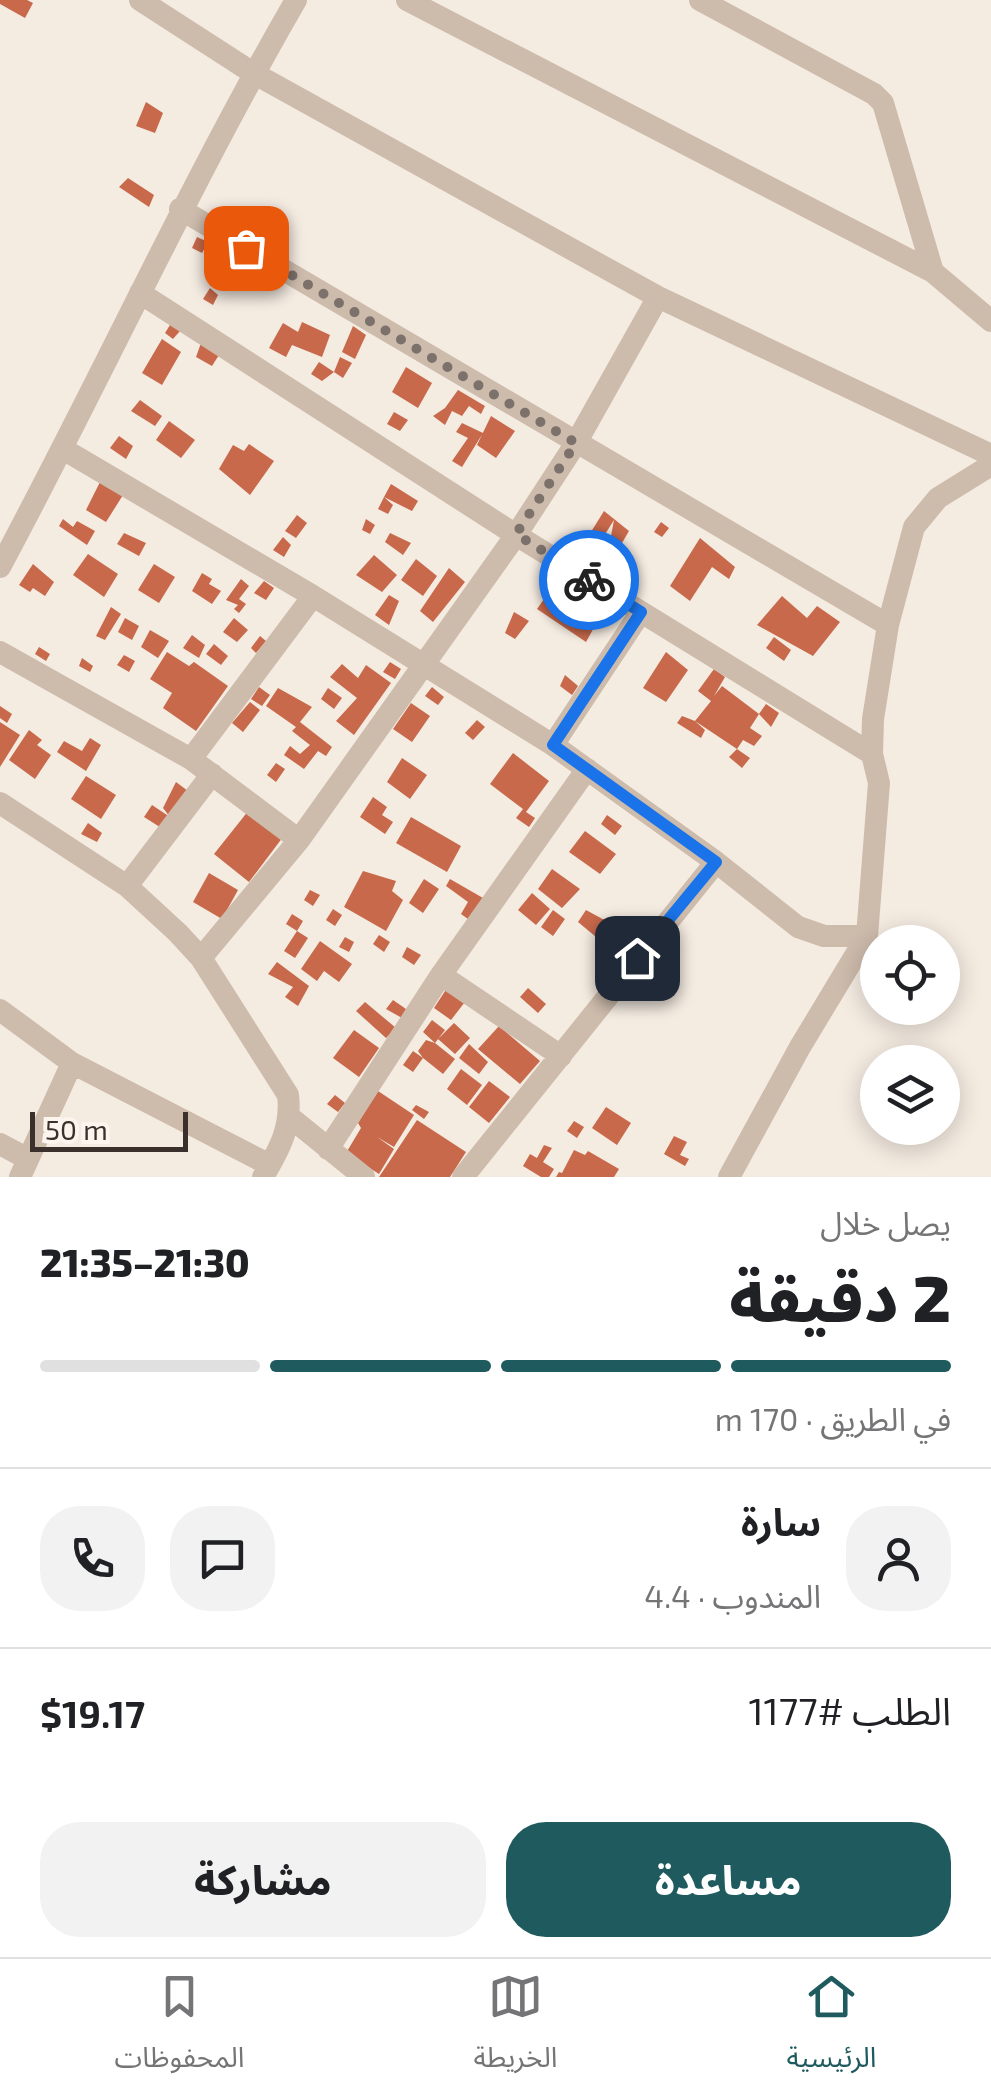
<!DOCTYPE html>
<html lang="ar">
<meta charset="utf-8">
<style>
:root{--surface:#fff;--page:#f2f2f2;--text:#202124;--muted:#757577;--line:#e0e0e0;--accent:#1f5a5e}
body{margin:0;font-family:"Exo 2","Noto Sans Arabic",sans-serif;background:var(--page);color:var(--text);direction:rtl;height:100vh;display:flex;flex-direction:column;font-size:38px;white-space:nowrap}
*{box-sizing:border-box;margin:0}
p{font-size:32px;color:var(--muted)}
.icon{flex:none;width:55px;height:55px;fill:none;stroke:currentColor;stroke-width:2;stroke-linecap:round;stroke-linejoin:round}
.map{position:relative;height:1177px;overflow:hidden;direction:ltr}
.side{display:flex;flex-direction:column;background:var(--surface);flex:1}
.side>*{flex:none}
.tools{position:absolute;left:860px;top:925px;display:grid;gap:20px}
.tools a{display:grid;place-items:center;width:100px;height:100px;border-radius:50%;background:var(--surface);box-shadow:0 5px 25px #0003;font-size:50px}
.scale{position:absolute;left:30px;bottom:25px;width:158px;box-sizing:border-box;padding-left:10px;border:5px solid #3b302b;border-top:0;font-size:28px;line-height:35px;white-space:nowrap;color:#3b302b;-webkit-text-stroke:8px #fbf5ee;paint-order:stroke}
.pin{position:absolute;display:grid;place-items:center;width:85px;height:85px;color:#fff;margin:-42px;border-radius:20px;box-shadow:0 5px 15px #0006}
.courier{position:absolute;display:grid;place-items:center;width:100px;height:100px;margin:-50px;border:8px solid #1a73e8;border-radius:50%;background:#fff;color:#222;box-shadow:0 2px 12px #0007}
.summary em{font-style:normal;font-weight:800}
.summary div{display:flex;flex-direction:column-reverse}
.summary{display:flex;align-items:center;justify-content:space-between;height:170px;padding:0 40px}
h1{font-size:65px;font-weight:800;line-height:75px}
.bar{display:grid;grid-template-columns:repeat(4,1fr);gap:15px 10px;align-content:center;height:120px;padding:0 40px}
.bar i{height:12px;border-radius:8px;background:var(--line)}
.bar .selected{background:var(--accent)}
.bar p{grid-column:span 4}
.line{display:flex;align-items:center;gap:25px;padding:0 40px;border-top:2px solid var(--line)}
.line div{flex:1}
.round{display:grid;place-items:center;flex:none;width:105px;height:105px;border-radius:40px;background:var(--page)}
.button{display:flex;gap:20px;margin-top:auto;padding:20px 40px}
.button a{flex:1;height:115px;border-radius:40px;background:var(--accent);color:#fff;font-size:40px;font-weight:800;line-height:115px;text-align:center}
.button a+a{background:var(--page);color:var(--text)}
.tabs{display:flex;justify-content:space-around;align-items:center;height:140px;border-top:2px solid var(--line);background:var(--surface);font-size:28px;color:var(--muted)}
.tabs a{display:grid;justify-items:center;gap:5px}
.tabs .selected{color:var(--accent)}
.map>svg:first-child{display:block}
.building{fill:#c8694b}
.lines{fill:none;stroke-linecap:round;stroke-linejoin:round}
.street{stroke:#cdbbac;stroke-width:22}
.done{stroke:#7c716b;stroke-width:10;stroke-dasharray:0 18}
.route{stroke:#1a73e8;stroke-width:12}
</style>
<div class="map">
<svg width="991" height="1177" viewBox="0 0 991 1177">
<rect width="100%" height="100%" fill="#f4ebe1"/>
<!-- building -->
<path class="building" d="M0 0H27L33 3 25 18 0 4Z
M146 102 163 113 155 133 136 126Z
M128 178 154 195 149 207 119 187Z
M197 237 208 242 202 253 192 248Z
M210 288 218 295 213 305 203 299Z
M302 322 330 335 322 357 292 345 286 357 269 348 283 323 298 332Z
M170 325 180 331 173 339 165 333Z
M353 326 366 335 355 359 342 352Z
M162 339 181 352 162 385 142 373Z
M201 343 219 355 212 366 196 357Z
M340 357 352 363 343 378 334 372Z
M319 362 334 372 322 381 311 374Z
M406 367 432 383 418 408 392 392Z
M458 390 485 406 481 414 469 406 462 416 452 411 445 425 433 416 445 408Z
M140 400 162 416 155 426 131 411Z
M394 412 408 420 400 431 387 424Z
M491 416 515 431 496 458 477 445Z
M169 421 195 440 181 458 156 440Z
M462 423 483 433 462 467 452 461 468 438 456 432Z
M119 436 133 446 126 459 110 448Z
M249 444 274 461 250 495 219 469 233 445 244 451Z
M101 480 123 495 106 522 86 510Z
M391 484 418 501 412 511 384 497Z
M384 497 393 505 388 514 378 509Z
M604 511 629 531 622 543 611 536 614 520 587 563 576 556Z
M297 515 307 523 296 538 285 531Z
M63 519 73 527 77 521 95 531 87 545 59 526Z
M366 519 375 525 370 534 362 530Z
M661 522 669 528 662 537 654 532Z
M124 533 146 543 139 556 117 544Z
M390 533 411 543 403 555 385 542Z
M283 537 291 545 284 557 273 550Z
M700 538 735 567 729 579 712 567 690 601 670 586Z
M88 554 118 574 104 597 73 575Z
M374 555 397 575 382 592 356 575Z
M416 559 437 576 423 596 401 580Z
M33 564 54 582 45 596 33 588 30 592 19 585Z
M154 564 175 577 159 603 138 590Z
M449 568 465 582 433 622 420 611Z
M202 573 212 579 209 584 221 591 212 604 192 591Z
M241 579 249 586 239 599 246 604 239 613 234 609 238 605 226 600Z
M264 581 274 588 266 600 254 593Z
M556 582 601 615 586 642 537 609Z
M389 595 399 601 389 625 375 615Z
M782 596 807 618 817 606 840 622 813 656 757 625Z
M111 607 121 614 105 640 96 636Z
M514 612 529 621 515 639 505 633Z
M125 618 139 626 132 640 118 632Z
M234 618 248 630 237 642 223 632Z
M150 630 169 641 158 658 141 647Z
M192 635 205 645 199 658 183 648Z
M260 636 266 641 256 653 251 648Z
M774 637 791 650 784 661 766 648Z
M214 644 228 656 221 665 206 654Z
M39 647 50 654 46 661 35 654Z
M167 652 189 666 194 662 228 686 196 731 163 708 172 693 150 679Z
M666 652 688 670 666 702 643 688Z
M124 655 135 661 129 672 117 665Z
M82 658 93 666 90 672 79 666Z
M390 662 401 669 395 679 383 672Z
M342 664 358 678 366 665 391 683 354 735 336 721 357 698 330 677Z
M714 669 725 677 714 696 722 686 759 714 750 728 762 736 754 746 743 740 737 749 695 721 705 730 701 738 677 723 682 716 695 721 711 701 698 691Z
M565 675 578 686 572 695 560 686Z
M259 687 270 695 262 706 251 699Z
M432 687 444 697 438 705 425 696Z
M278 688 312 707 300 722 332 747 326 756 318 751 304 769 284 755 290 746 300 754 310 745 292 731 296 727 266 706Z
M328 688 342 698 334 709 321 699Z
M250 702 260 710 243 732 232 723Z
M411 703 430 716 412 742 393 729Z
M766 704 779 713 771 727 759 714Z
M0 706 12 714 7 723 0 718Z
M477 720 485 727 473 740 465 733Z
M0 722 20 735 0 767Z
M29 730 42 740 37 745 51 755 35 779 9 760Z
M90 738 101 745 86 771 57 752 64 741 82 751Z
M737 749 750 758 742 768 729 757Z
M513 753 549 781 526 812 535 818 529 827 516 818 523 809 490 784Z
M402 758 427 775 410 799 387 782Z
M276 763 285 769 276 782 267 775Z
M86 776 116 795 101 819 71 799Z
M176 782 188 791 170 817 163 808Z
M373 797 387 807 382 815 393 822 385 834 360 817Z
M152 805 170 817 163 829 144 817Z
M249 810 283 837 249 882 214 854Z
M607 815 622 826 615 835 601 824Z
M411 817 461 846 447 872 396 843Z
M88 823 102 833 97 842 81 834Z
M585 831 616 854 600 874 569 852Z
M552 869 580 889 562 908 538 889Z
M363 871 396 881 392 891 403 900 386 931 344 907Z
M209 873 238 890 222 919 193 902Z
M424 879 439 889 423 913 409 903Z
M450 879 483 898 468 919 461 914 468 902 446 886Z
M310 890 320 895 313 906 304 900Z
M532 893 550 909 536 925 518 910Z
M333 909 342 915 335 926 326 920Z
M553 910 565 919 553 936 541 927Z
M586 910 621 929 608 947 578 922Z
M292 914 303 921 297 931 286 924Z
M297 931 308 938 295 958 284 951Z
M379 935 390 942 384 952 373 944Z
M345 937 354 942 349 952 339 947Z
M320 941 352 964 339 982 324 971 317 981 301 969Z
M407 947 421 955 414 965 402 957Z
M277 962 309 986 298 1006 285 997 293 987 268 974Z
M451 982 468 998 451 1020 434 1008Z
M528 988 546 1004 538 1013 520 997Z
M393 1000 406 1009 402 1018 386 1009Z
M365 1002 396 1028 386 1038 356 1011Z
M432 1020 445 1030 435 1043 455 1059 443 1074 423 1058 413 1072 403 1065 413 1051 423 1058 418 1051 426 1040 435 1043 423 1032Z
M454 1023 470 1038 455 1054 438 1039Z
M499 1026 540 1061 520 1084 478 1049Z
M354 1030 379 1048 359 1077 333 1058Z
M469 1044 488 1062 479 1074 459 1058Z
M461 1069 482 1085 467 1105 447 1089Z
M489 1081 510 1097 489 1123 469 1107Z
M378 1091 414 1115 394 1147 377 1137 394 1149 379 1174 346 1153 361 1128 358 1123Z
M335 1095 345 1103 338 1112 327 1104Z
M416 1105 429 1112 424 1119 412 1110Z
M606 1107 631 1123 617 1145 592 1128Z
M417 1120 466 1152 450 1177H379Z
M574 1121 584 1127 577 1138 567 1131Z
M674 1136 687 1142 680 1155 689 1159 685 1166 664 1154Z
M544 1145 552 1148 543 1162 554 1169 549 1177H541L523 1166 530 1154 537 1158Z
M574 1150 585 1155 588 1151 619 1169 614 1177H556L559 1172 562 1173Z"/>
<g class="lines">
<!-- street -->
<path class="street" d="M140 0 253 73 658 297 991 455
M407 0 933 272 991 321
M700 0 874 94 883 103 933 272
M180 209 888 625
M140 293 516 535 872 754
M63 449 313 596 553 745 716 862 798 927 824 936H867
M0 567C101 379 189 185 296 0
M0 652 191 759 299 840
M553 745 641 612
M191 759 313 596
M0 803 127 886 178 933 201 958 288 1095C292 1127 279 1150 263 1177
M127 886 212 774
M201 958 299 840 516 535 576 443 658 297
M441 975 561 1056
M0 1010 72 1063 270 1165
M291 1118 364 1177
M0 1144 28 1159
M328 1149 441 975 587 769
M20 1177 72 1063
M463 1177 716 862
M729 1177 800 1047 867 936 879 783 872 754 873 719 888 625 914 527 938 498 991 465"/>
</g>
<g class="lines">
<!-- done -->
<path class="done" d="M246 248 576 443 516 534 589 580"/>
<!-- route -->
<path class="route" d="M589 580 641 612 553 745 716 862 637 958"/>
</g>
</svg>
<div class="tools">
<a><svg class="icon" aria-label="locate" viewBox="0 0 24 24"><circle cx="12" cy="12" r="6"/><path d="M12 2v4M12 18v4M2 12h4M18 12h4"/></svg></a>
<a><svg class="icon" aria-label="layers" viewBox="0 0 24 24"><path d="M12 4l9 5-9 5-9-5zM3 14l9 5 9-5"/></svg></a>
</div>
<div class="scale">50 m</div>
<div class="pin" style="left:246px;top:248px;background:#ea580c"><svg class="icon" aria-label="bag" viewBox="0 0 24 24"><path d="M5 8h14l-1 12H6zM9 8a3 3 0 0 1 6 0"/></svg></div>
<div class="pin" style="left:637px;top:958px;background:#1f2937"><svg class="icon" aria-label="home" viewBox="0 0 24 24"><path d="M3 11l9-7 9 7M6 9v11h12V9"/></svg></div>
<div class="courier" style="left:589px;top:580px"><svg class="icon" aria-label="bike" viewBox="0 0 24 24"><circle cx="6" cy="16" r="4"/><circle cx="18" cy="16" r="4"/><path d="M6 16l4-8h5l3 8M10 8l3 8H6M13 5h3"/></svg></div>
</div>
<section class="side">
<div class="summary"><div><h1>2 دقيقة</h1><p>يصل خلال</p></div><em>21:30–21:35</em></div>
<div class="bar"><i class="selected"></i><i class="selected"></i><i class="selected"></i><i></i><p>في الطريق · 170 m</p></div>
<div class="line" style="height:180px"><a class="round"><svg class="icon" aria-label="person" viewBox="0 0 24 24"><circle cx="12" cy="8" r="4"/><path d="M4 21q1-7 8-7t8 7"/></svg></a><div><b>سارة</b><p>المندوب · 4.4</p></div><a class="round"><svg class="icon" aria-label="chat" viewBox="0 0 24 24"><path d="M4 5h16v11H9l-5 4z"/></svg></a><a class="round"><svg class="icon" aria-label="phone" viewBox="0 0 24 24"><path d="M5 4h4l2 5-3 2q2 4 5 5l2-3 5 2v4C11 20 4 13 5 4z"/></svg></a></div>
<div class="line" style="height:130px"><div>الطلب #1177</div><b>$19.17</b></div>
<div class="button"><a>مساعدة</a><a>مشاركة</a></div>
</section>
<nav class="tabs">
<a class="selected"><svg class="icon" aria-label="home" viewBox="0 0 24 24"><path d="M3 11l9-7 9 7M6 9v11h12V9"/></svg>الرئيسية</a>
<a><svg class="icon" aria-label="map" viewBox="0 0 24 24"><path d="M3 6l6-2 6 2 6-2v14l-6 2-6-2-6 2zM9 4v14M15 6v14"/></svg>الخريطة</a>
<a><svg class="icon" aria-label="saved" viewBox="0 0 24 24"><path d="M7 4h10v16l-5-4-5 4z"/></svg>المحفوظات</a>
</nav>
